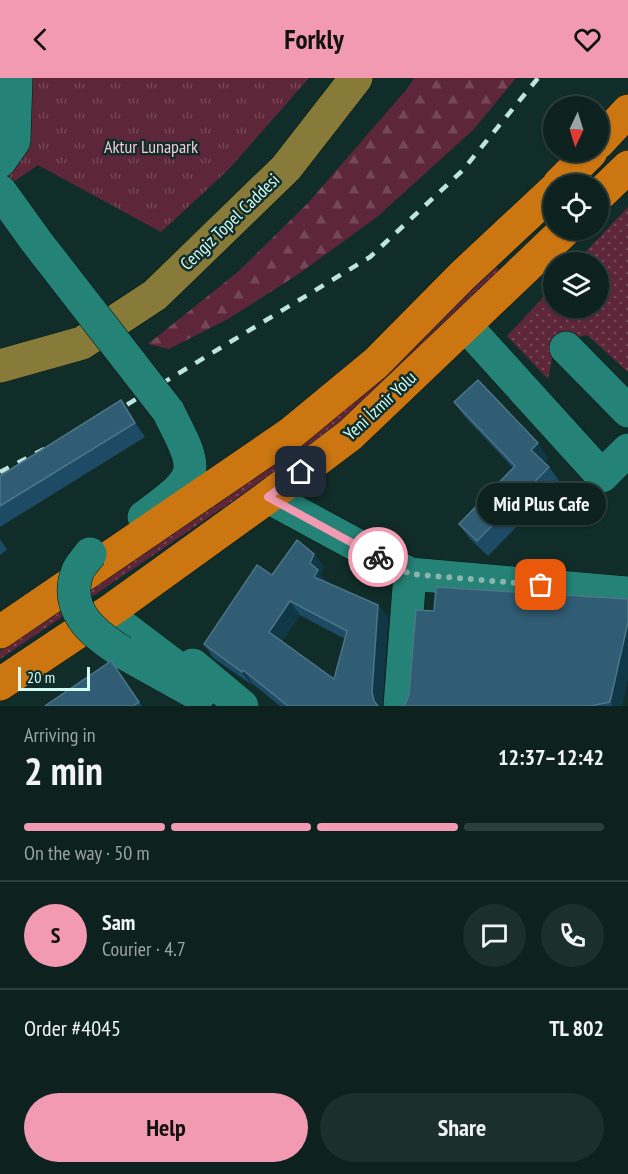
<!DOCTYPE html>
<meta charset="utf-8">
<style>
:root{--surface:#0d221f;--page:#1b2f2c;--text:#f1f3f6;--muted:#9aa4a4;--line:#2d3f3d;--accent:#f19ab2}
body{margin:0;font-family:"PT Sans Narrow",sans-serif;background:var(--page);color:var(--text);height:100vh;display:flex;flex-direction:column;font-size:22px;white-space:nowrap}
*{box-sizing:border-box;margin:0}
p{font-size:20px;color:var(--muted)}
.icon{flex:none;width:33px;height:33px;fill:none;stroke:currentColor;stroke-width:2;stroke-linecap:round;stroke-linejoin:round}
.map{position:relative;height:628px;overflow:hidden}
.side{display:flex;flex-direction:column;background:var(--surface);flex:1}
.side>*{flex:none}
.needle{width:39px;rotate:184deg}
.tools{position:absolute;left:543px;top:18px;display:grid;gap:12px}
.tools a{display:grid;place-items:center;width:66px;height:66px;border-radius:50%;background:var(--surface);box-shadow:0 2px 4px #0004,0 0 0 2px var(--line);font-size:30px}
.scale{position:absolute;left:18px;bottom:15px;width:72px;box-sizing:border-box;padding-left:6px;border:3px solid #d2fbf3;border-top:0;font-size:16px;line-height:21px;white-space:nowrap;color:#d2fbf3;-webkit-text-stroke:4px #112d29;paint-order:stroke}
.pin{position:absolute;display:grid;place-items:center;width:51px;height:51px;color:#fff;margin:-26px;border-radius:12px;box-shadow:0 3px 9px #0006}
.courier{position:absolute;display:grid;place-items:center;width:60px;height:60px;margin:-30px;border:4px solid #f19ab2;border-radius:50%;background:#fff;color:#222;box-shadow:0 2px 8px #0007}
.bubble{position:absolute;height:42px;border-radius:21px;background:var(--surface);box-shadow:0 2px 4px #0004,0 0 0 2px var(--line);font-size:20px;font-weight:700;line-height:42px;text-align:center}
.head em{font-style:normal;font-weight:700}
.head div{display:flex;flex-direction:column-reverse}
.head{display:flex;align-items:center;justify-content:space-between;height:102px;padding:0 24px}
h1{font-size:39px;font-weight:700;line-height:45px}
.bar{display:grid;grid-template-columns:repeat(4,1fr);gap:9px 6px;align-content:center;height:72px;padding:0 24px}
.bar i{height:8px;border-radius:4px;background:var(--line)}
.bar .selected{background:var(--accent)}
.bar p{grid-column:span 4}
.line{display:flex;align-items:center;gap:15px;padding:0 24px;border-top:2px solid var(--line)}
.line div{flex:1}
.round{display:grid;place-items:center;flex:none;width:63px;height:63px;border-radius:32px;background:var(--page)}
.cta{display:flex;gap:12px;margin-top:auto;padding:12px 24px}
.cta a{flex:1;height:69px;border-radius:36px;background:var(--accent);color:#111;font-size:24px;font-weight:700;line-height:69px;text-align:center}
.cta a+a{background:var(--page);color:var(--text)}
header{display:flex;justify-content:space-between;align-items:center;height:78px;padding:0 24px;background:var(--accent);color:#111;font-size:27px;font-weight:700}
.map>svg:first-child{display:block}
.grass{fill:url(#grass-dots)}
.forest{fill:url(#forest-firs)}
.park{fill:url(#park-tufts)}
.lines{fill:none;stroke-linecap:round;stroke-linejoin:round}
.minor-casing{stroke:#001512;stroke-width:34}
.major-casing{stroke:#001512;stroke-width:34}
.highway-casing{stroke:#001512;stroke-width:34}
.minor{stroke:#248376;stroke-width:33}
.major{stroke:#887b39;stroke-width:33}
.highway{stroke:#cb7611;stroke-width:33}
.rail{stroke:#bde4dd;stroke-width:4.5;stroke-dasharray:10 10;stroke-linecap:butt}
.minor-bridge-casing{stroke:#001512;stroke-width:34;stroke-linecap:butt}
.minor-bridge{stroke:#248376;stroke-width:33}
.wall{fill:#1d4a65;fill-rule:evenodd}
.shaded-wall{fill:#103746}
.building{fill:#305d74;stroke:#4a7688;stroke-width:1.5;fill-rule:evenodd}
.done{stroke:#8eb3ac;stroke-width:6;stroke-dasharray:0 10.8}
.route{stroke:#f19ab2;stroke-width:8}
.labels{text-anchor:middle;stroke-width:5;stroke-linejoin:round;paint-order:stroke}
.park-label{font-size:18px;fill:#f4c7d2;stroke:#112d29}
.street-label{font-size:18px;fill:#d2fbf3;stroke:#112d29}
</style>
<header><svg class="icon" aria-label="back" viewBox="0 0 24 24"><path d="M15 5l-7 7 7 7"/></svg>Forkly<svg class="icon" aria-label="heart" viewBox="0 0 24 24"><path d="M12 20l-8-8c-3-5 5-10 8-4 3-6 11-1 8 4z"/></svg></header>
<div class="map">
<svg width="628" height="628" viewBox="0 0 628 628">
<defs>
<pattern id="grass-dots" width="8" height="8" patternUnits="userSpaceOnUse" patternTransform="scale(1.5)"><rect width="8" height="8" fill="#5e2739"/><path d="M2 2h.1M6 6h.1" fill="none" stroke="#744756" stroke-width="1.8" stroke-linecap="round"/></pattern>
<pattern id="forest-firs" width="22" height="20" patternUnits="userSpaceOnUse" patternTransform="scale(1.5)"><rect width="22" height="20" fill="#5e2739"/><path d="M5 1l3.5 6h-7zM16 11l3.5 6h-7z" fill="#744756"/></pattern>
<pattern id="park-tufts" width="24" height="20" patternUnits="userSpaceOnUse" patternTransform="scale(1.5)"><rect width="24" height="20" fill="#5e2739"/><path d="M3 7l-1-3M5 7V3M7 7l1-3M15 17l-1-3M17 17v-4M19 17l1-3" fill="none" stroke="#744756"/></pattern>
</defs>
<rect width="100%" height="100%" fill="#112d29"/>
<!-- grass -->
<path class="grass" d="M628 129V294L587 257 566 262 552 280 548 301 507 258 553 209 554 230H598V184H576Z
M495 188 501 194 329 355 230 425 0 581V573L225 419Z"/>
<!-- forest -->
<path class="forest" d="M414 0H516L474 51 377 139 297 197 228 241 169 271 148 266 239 193 308 125 407 11Z"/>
<!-- park -->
<path class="park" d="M0 0H309L228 92 161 154 38 87 0 113Z"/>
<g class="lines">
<defs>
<path id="minor" d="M0 83 14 63 16 0
M0 113 36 163
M466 248 602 398 628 372
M566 270 628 333
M268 419 410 496 628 515
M144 439C200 397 201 397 168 333
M122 548 204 610 199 617 122 574
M193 587 242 628
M400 628 410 496"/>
<path id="major" d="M0 288 82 265 155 217 286 90 356 0"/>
<path id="highway" d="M598 65 628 33
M559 106 591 74
M598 118 628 89
M0 554 290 356 376 285 462 198 554 112
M0 606 114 530 268 419 350 357 565 152"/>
</defs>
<!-- minor casing -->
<use href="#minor" class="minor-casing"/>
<!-- major casing -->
<use href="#major" class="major-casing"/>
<!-- highway casing -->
<use href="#highway" class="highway-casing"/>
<!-- minor -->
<use href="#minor" class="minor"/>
<!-- major -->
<use href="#major" class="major"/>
<!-- highway -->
<use href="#highway" class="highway"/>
<!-- rail -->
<path class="rail" d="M110 337 370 179 462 93 538 0
M0 394 50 368"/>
<defs>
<path id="minor-bridge" d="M36 163 168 333
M90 476C86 482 79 488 77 495 64 533 94 556 122 574"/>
</defs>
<!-- minor-bridge casing -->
<use href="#minor-bridge" class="minor-bridge-casing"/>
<!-- minor-bridge -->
<use href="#minor-bridge" class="minor-bridge"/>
</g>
<!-- wall -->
<path class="wall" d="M121 322 145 359 0 449V398Z
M454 324 548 380 544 384 549 389 560 404 488 478 470 461 459 446 513 390 465 339Z
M0 461 7 472 0 477Z
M314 476 324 489 320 496 326 504 378 527 388 540 382 628H280L253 606 252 607 213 580 204 566 272 497ZM300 537 345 561 334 601 282 563Z
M628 521V600L622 628H402L406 625 434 533Z
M111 583 142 628H45Z"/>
<!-- shaded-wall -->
<path class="shaded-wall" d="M121 322 131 337 145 359 135 345Z
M538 365 548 380 542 387 531 372Z
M314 476 324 489 320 496 327 506 314 499 310 485Z
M290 523 300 537 279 567 269 554Z
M378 527 388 540 382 628H377L374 623 372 614Z
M628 544V600L622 628H613L610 624Z
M243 592 253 606 252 607 242 594Z"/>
<!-- building -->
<path class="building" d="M478 302 538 365 531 372 549 389 477 463 459 446 515 388 454 324Z
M121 322 135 345 0 428V398Z
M297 462 314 476 310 485 318 492 314 499 378 527 372 614 374 623 378 628H288L243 592 242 594 204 566 257 487 272 497ZM290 523 347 553 334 601 269 554Z
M436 509 628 521V544L610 624 590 628H402L406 625 409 616 416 532 434 533Z
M111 583 139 624 133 628H45Z"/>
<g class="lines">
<!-- done -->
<path class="done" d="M378 479 410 496 541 507"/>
<!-- route -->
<path class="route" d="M301 394 268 419 378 479"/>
</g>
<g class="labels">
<!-- park labels -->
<g class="park-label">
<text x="151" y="75">Aktur Lunapark</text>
</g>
<!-- street labels -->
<g class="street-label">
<text transform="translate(230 144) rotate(-44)" y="6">Cengiz Topel Caddesi</text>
<text transform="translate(380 328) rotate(-43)" y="6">Yeni İzmir Yolu</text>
</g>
</g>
</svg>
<div class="tools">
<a><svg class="needle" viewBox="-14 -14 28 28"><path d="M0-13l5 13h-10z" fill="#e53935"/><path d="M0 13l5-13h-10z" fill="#9aa4a4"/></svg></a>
<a><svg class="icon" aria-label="locate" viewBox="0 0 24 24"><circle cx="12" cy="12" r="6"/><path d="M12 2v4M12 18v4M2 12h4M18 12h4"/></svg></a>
<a><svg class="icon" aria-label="layers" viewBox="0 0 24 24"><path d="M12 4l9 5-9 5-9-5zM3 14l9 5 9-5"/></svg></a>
</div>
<div class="scale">20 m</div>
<div class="pin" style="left:541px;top:507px;background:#ea580c"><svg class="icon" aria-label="bag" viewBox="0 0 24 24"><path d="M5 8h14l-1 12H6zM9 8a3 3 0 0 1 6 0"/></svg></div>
<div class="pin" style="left:301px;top:394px;background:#1f2937"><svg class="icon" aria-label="home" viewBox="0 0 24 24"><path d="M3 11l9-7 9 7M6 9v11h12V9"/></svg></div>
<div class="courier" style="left:378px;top:479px"><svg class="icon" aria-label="bike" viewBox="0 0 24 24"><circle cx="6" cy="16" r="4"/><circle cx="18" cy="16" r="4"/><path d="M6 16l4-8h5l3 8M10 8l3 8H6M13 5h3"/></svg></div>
<div class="bubble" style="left:477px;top:405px;width:129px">Mid Plus Cafe</div>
</div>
<section class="side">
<div class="head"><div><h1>2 min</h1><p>Arriving in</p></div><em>12:37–12:42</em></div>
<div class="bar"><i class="selected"></i><i class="selected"></i><i class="selected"></i><i></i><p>On the way · 50 m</p></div>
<div class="line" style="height:108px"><b class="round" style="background:var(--accent);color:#111">S</b><div><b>Sam</b><p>Courier · 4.7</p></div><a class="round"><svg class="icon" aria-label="chat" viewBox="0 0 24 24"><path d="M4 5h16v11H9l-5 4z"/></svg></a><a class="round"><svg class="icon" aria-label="phone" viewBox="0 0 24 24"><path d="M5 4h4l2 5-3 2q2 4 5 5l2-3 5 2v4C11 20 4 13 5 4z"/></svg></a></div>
<div class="line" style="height:78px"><div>Order #4045</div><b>TL 802</b></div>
<div class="cta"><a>Help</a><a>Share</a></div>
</section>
